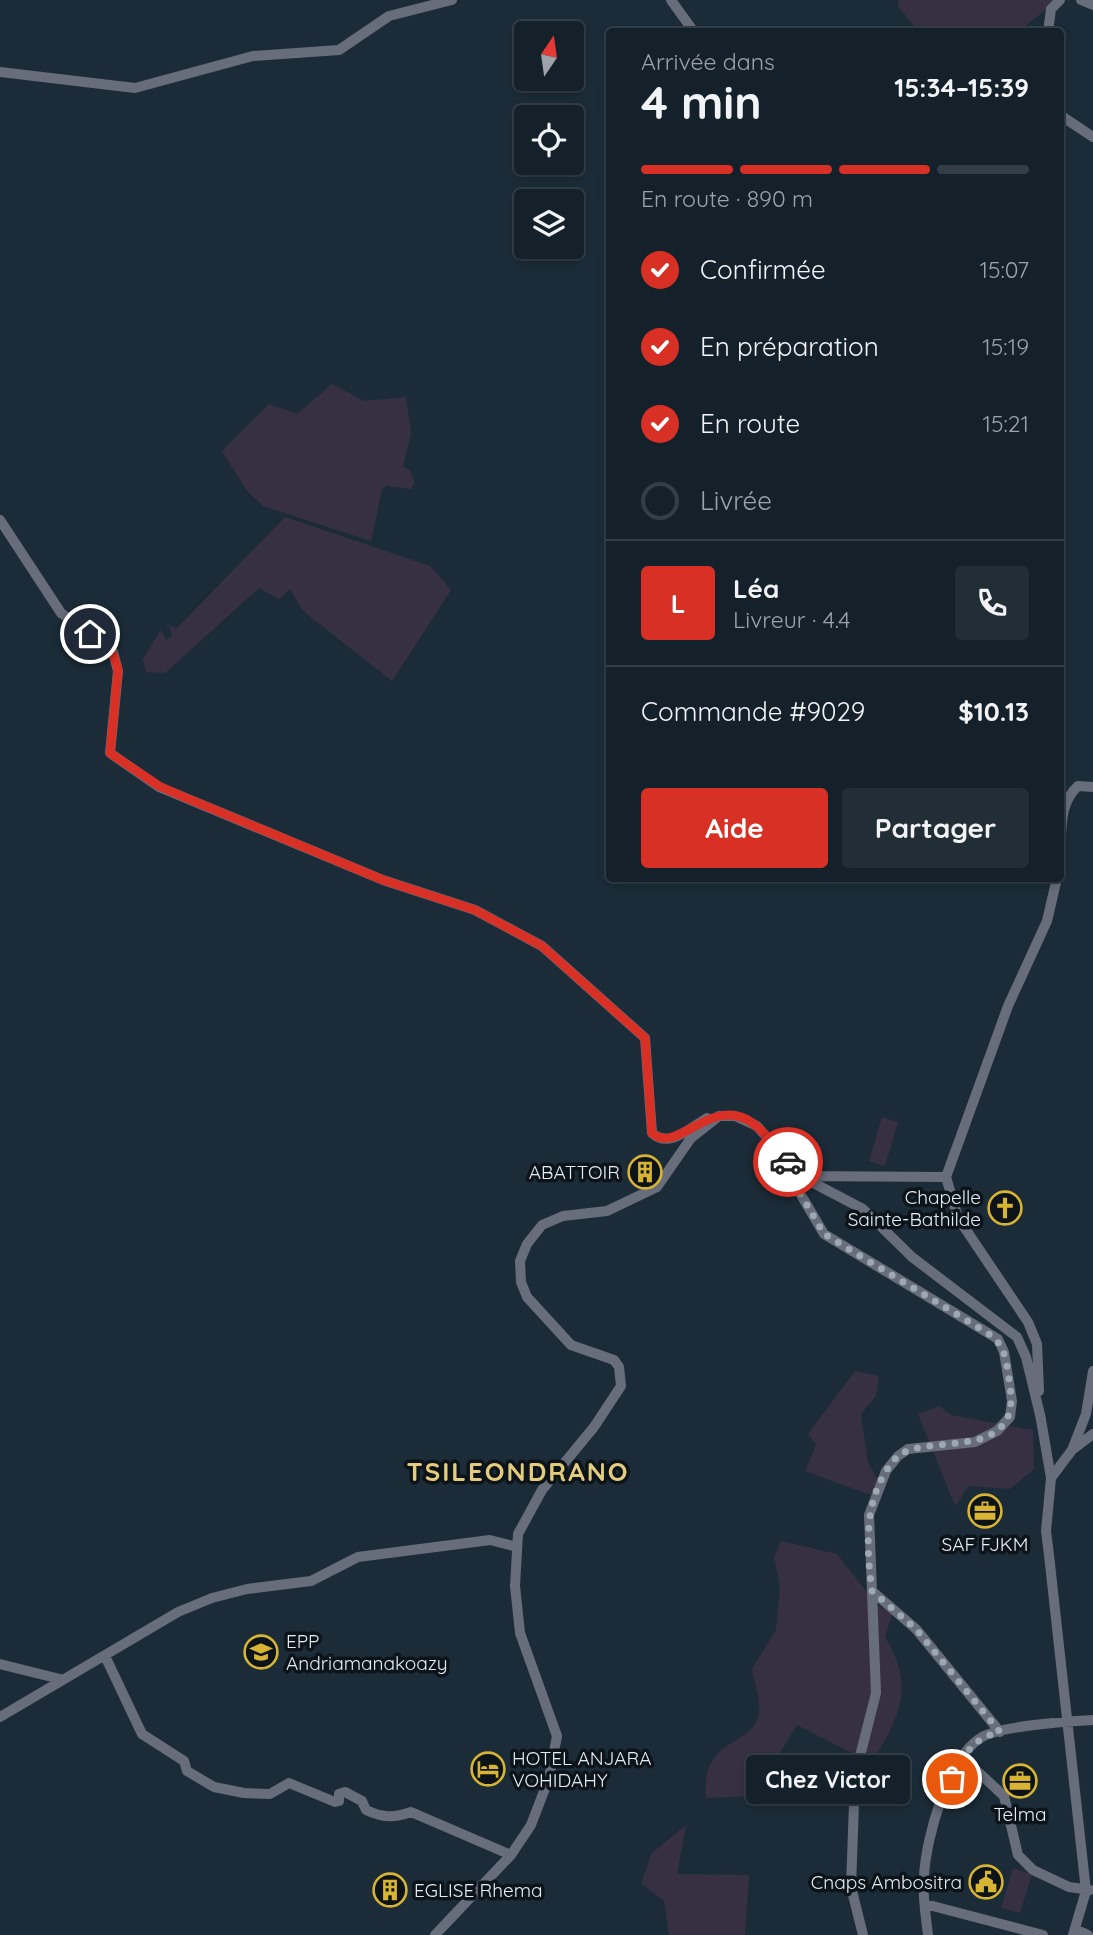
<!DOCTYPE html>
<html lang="fr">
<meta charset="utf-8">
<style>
:root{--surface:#14212a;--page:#212e36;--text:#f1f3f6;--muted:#9da3a8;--line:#333e47;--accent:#d93025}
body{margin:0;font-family:Quicksand,sans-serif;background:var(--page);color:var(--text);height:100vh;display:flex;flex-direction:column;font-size:26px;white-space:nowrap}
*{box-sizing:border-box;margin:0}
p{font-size:23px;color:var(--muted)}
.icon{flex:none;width:38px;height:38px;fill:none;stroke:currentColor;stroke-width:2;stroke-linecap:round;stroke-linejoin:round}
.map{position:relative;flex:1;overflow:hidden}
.sheet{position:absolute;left:606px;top:28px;width:458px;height:854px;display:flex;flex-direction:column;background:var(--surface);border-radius:7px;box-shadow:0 4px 10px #0003,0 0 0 2px var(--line)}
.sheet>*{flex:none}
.needle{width:46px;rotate:13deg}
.buttons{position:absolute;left:514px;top:21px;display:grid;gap:14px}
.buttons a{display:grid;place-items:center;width:70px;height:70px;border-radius:7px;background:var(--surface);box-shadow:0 4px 10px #0003,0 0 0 2px var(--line);font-size:35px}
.pin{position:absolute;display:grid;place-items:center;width:60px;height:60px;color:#fff;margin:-30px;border:4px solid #fff;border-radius:50%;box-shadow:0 2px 7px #0007}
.courier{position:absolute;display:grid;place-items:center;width:70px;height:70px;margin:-35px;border:5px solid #d93025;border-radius:50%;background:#fff;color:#222;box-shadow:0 2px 9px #0007}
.bubble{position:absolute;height:49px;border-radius:7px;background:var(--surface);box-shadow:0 4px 10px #0003,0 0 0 2px var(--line);font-size:23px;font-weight:700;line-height:49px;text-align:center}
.head em{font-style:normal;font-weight:700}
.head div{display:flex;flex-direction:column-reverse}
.head{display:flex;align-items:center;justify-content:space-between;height:119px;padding:0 35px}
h1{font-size:46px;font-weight:700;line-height:52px}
.bar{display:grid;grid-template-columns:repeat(4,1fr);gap:10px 7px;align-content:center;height:84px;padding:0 35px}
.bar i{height:9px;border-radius:5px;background:var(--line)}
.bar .active{background:var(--accent)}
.bar p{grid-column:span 4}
.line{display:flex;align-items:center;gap:18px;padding:0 35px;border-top:2px solid var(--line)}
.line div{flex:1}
.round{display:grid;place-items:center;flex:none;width:74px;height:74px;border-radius:7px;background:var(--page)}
ol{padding:0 35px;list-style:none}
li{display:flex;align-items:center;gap:21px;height:77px}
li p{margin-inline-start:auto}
li .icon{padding:7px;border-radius:50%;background:var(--accent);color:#fff;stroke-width:4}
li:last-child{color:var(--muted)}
li i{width:38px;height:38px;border:4px solid var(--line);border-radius:50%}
.button{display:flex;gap:14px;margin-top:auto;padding:14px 35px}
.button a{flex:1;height:80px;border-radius:7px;background:var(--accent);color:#fff;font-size:28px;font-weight:700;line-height:80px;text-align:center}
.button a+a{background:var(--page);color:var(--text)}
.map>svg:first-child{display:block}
.green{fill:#373043}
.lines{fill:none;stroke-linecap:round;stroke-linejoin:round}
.minor{stroke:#686d7b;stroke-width:10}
.done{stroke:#9ca9b3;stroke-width:7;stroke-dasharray:0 12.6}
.route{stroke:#d93025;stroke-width:9}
.labels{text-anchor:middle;stroke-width:7;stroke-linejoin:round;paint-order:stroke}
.poi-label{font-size:19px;fill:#e2edf5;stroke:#0c1319;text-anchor:end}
.district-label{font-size:26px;font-weight:bold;letter-spacing:2px;fill:#e4cc7f;stroke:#0c1319}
</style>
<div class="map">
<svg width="1093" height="1935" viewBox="0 0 1093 1935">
<rect width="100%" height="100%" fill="#1b2c38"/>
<!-- green -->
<path class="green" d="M898 0H1052L1044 11 1018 32 918 31 898 6Z
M332 384 364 401 406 397 411 433 403 466 410 470 415 483 411 489 386 486 382 490 371 541 263 506 247 491 222 451 269 404 297 414Z
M285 517 430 566 451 590 392 681 303 611 290 589 279 599 259 588 165 673 146 672 143 659 161 630 166 640 172 636 169 624 176 629Z
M882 1117 898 1122 885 1166 869 1161Z
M855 1371 879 1376 876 1396 861 1414 868 1462 879 1482 871 1495 805 1471 816 1445 808 1434Z
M939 1406 951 1415 1033 1430 1034 1469 1010 1489 969 1486 955 1506 918 1414Z
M781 1541 837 1554 878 1606 893 1611 885 1637C916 1688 899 1716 872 1763L797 1725 753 1796 706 1798C700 1736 753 1748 759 1713 761 1701 754 1682 752 1669L776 1630 780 1587 774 1557Z
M686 1825 677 1874 749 1875 745 1935H669L664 1901 641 1883 652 1853Z
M1013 1868 1032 1874 1020 1913 1001 1908Z"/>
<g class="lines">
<!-- minor -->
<path class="minor" d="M671 0 694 32
M1081 0 1093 5
M1048 32 1051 9 1060 0
M0 72 135 88 253 56 339 50 389 16 452 0
M1060 115 1093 137
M0 520 61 613 113 652 118 671 110 753 159 787 383 880 475 910 542 946 645 1038 652 1133C669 1149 690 1128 707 1118
M1060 853C1062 829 1059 803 1078 786L1093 787
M1039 1391 1037 1344 1028 1322 958 1218 946 1177 1008 1006 1047 921 1057 878
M1040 1414 1051 1478 1046 1531 1049 1555 1086 1891 1073 1935
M1072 1450 1086 1414 1093 1371
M1051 1478 1072 1450 1093 1434
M872 1591 916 1629 1000 1732
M105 1656 142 1734 184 1761 187 1771 214 1787 244 1793 270 1794 289 1783 335 1802 339 1801V1794L345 1792 362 1801 366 1810C383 1818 394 1818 411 1812L511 1855
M0 1664 60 1679
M0 1717 178 1612 212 1598 247 1589 311 1581 358 1557 490 1540 517 1547
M962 1757 1004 1796 1018 1855 1033 1870 1069 1887 1090 1890
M925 1904 1043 1935
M1075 1929 1088 1935
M435 1935 511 1855 531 1825 549 1778 557 1736 520 1633 515 1586 518 1534 542 1490 594 1427 621 1386 619 1367 614 1360 571 1345 527 1297 521 1282 520 1261 527 1244 542 1225 563 1216 607 1211 657 1187 691 1138 719 1116H735L757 1126 800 1176 863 1209 912 1257 1017 1337 1026 1357 1041 1419
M863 1935 851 1887 855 1776 876 1693 869 1515 886 1471 898 1456 908 1449 975 1442 997 1431 1010 1417 1012 1401 1004 1352 998 1339 824 1234 797 1188 800 1176 946 1177
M928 1935C926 1916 922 1896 924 1876 926 1838 948 1757 982 1737 1002 1726 1069 1721 1093 1720"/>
</g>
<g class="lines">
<!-- done -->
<path class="done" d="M788 1162 800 1176 797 1188 824 1234 986 1332C1000 1341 1004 1350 1007 1366 1011 1394 1019 1421 988 1436 961 1448 911 1441 896 1458 863 1495 866 1545 872 1591L916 1629 1000 1732C973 1738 963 1755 952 1779"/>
<!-- route -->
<path class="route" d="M90 634C107 645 115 651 118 671L110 753 159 786 184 797 383 880 475 910 542 946 645 1038 652 1133C676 1155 707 1100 746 1119 763 1128 776 1148 788 1162"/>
</g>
<!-- icons -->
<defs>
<symbol id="building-ring" viewBox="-11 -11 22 22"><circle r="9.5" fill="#0c1319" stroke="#d8b434" stroke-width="1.5"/><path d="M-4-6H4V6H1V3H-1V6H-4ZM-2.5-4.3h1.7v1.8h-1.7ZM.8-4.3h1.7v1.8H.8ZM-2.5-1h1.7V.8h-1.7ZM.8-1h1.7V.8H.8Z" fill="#d8b434"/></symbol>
<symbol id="church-ring" viewBox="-11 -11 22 22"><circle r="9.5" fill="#0c1319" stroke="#d8b434" stroke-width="1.5"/><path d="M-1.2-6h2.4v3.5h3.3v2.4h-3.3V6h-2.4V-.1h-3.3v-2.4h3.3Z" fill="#d8b434"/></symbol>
<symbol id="office-ring" viewBox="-11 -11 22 22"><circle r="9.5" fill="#0c1319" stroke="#d8b434" stroke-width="1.5"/><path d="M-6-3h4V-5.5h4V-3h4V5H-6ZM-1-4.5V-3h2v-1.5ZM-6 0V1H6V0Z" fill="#d8b434"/></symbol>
<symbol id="school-ring" viewBox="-11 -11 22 22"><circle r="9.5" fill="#0c1319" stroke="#d8b434" stroke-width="1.5"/><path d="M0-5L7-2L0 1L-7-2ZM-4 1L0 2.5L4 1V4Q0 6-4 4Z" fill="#d8b434"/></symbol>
<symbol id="hotel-ring" viewBox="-11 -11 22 22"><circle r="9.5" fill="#0c1319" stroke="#d8b434" stroke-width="1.5"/><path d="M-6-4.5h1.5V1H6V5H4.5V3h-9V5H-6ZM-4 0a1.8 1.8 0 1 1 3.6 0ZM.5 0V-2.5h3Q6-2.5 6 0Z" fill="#d8b434"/></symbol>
<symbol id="civic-ring" viewBox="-11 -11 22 22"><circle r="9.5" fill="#0c1319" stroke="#d8b434" stroke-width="1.5"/><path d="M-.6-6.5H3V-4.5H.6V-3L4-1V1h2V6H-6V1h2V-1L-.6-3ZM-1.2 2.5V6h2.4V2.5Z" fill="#d8b434"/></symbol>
</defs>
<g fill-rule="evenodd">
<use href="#building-ring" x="626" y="1153" width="38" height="38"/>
<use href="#church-ring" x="986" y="1189" width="38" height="38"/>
<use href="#office-ring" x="966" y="1492" width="38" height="38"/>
<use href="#school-ring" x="242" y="1633" width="38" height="38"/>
<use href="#hotel-ring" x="469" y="1750" width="38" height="38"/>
<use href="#office-ring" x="1001" y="1762" width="38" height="38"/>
<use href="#civic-ring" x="967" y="1863" width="38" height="38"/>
<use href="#building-ring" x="371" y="1871" width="38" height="38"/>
</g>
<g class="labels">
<!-- poi labels -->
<g class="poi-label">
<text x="620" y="1179">ABATTOIR</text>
<text x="981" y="1204">Chapelle<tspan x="981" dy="22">Sainte-Bathilde</tspan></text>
<text x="985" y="1551" text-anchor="middle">SAF FJKM</text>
<text x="286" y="1648" text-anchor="start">EPP<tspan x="286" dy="22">Andriamanakoazy</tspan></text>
<text x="512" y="1765" text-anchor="start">HOTEL ANJARA<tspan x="512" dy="22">VOHIDAHY</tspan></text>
<text x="1020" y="1821" text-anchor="middle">Telma</text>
<text x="962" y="1889">Cnaps Ambositra</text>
<text x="414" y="1897" text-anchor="start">EGLISE Rhema</text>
</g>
<!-- district labels -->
<g class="district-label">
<text x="518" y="1481">TSILEONDRANO</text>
</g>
</g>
</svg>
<div class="buttons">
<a><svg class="needle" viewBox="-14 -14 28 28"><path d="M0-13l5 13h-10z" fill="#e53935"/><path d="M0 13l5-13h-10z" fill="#9da3a8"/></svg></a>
<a><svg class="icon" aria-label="locate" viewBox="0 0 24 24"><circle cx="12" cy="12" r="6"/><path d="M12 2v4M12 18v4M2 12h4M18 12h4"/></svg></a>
<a><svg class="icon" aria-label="layers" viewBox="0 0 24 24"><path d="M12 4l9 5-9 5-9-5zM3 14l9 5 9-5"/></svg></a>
</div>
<div class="pin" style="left:952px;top:1779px;background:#ea580c"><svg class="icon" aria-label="bag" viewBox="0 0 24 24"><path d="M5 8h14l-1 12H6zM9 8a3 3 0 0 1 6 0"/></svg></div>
<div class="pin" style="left:90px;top:634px;background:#1f2937"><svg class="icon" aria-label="home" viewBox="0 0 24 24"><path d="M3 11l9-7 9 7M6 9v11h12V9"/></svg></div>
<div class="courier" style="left:788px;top:1162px"><svg class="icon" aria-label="car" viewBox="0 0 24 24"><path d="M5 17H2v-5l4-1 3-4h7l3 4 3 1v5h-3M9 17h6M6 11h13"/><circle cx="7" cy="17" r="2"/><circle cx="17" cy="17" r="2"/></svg></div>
<div class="bubble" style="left:746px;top:1755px;width:164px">Chez Victor</div>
<section class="sheet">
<div class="head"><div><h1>4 min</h1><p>Arrivée dans</p></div><em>15:34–15:39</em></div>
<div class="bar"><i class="active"></i><i class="active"></i><i class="active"></i><i></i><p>En route · 890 m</p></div>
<ol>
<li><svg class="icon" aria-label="check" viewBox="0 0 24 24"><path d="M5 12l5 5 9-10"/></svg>Confirmée<p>15:07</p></li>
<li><svg class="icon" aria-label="check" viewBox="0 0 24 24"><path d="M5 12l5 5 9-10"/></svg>En préparation<p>15:19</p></li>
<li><svg class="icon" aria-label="check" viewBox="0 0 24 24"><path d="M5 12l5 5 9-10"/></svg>En route<p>15:21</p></li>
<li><i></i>Livrée</li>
</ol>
<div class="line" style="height:126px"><b class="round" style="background:var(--accent);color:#fff">L</b><div><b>Léa</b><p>Livreur · 4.4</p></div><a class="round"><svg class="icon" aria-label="phone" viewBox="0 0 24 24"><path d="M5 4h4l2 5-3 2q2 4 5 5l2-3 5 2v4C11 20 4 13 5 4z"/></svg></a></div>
<div class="line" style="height:91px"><div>Commande #9029</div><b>$10.13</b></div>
<div class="button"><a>Aide</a><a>Partager</a></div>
</section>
</div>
